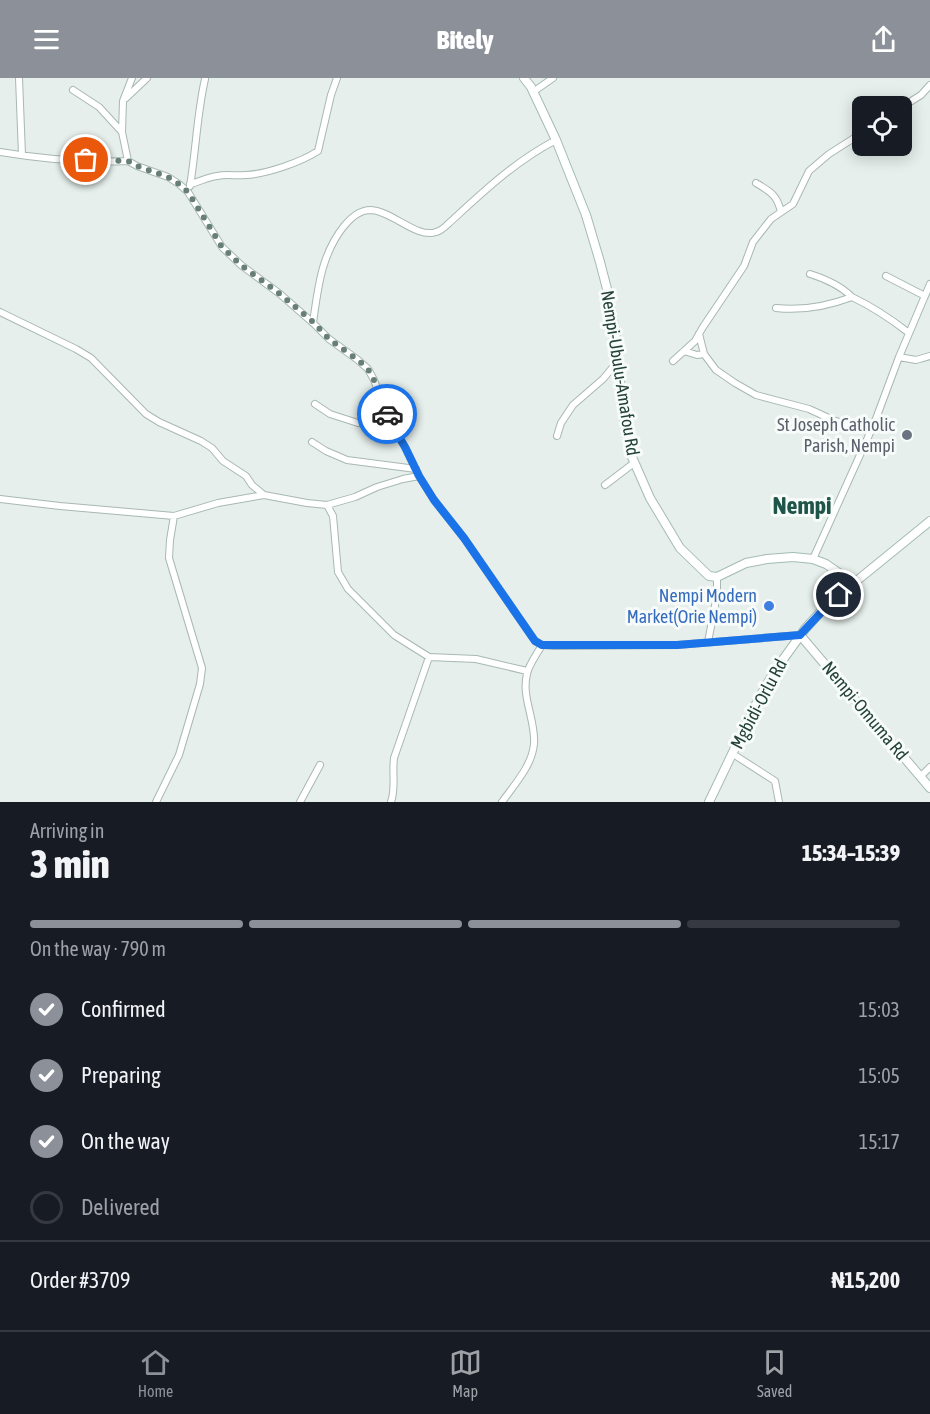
<!DOCTYPE html>
<meta charset="utf-8">
<style>
:root{--surface:#171b24;--page:#20242c;--text:#f1f3f6;--muted:#9ea1a6;--line:#363941;--accent:#8c9099}
body{margin:0;font-family:"Asap Condensed",sans-serif;background:var(--page);color:var(--text);height:100vh;display:flex;flex-direction:column;font-size:22px;white-space:nowrap}
*{box-sizing:border-box;margin:0}
p{font-size:20px;color:var(--muted)}
.icon{flex:none;width:33px;height:33px;fill:none;stroke:currentColor;stroke-width:2;stroke-linecap:round;stroke-linejoin:round}
.map{position:relative;height:724px;overflow:hidden}
.sheet{display:flex;flex-direction:column;background:var(--surface);flex:1}
.sheet>*{flex:none}
.buttons{position:absolute;left:852px;top:18px;display:grid;gap:12px}
.buttons a{display:grid;place-items:center;width:60px;height:60px;border-radius:9px;background:var(--surface);box-shadow:0 3px 15px #0003;font-size:30px}
.pin{position:absolute;display:grid;place-items:center;width:51px;height:51px;color:#fff;margin:-26px;border:3px solid #fff;border-radius:50%;box-shadow:0 2px 6px #0007}
.courier{position:absolute;display:grid;place-items:center;width:60px;height:60px;margin:-30px;border:4px solid #1a73e8;border-radius:50%;background:#fff;color:#222;box-shadow:0 2px 8px #0007}
.headline em{font-style:normal;font-weight:800}
.headline div{display:flex;flex-direction:column-reverse}
.headline{display:flex;align-items:center;justify-content:space-between;height:102px;padding:0 30px}
h1{font-size:39px;font-weight:800;line-height:45px}
.bar{display:grid;grid-template-columns:repeat(4,1fr);gap:9px 6px;align-content:center;height:72px;padding:0 30px}
.bar i{height:8px;border-radius:4px;background:var(--line)}
.bar .on{background:var(--accent)}
.bar p{grid-column:span 4}
.line{display:flex;align-items:center;gap:15px;padding:0 30px;border-top:2px solid var(--line)}
.line div{flex:1}
ol{padding:0 30px;list-style:none}
li{display:flex;align-items:center;gap:18px;height:66px}
li p{margin-inline-start:auto}
li .icon{padding:6px;border-radius:50%;background:var(--accent);color:#fff;stroke-width:4}
li:last-child{color:var(--muted)}
li i{width:33px;height:33px;border:3px solid var(--line);border-radius:50%}
header{display:flex;justify-content:space-between;align-items:center;height:78px;padding:0 30px;background:var(--accent);color:#fff;font-size:27px;font-weight:800}
.tab-bar{display:flex;justify-content:space-around;align-items:center;height:84px;border-top:2px solid var(--line);background:var(--surface);font-size:16px;color:var(--muted)}
.tab-bar a{display:grid;justify-items:center;gap:3px}
.tab-bar .on{color:var(--accent)}
.map>svg:first-child{display:block}
.lines{fill:none;stroke-linecap:round;stroke-linejoin:round}
.street-casing{stroke:#a8b8b2;stroke-width:8}
.secondary-casing{stroke:#a4bbb3;stroke-width:10}
.street{stroke:#fff;stroke-width:6}
.secondary{stroke:#fff;stroke-width:8}
.done{stroke:#687f78;stroke-width:6;stroke-dasharray:0 10.8}
.route{stroke:#1a73e8;stroke-width:8}
.worship-dot{fill:#6b7280;stroke:#f7fbf9;stroke-width:2}
.shop-dot{fill:#3f7fe0;stroke:#f7fbf9;stroke-width:2}
.labels{text-anchor:middle;stroke-width:6;stroke-linejoin:round;paint-order:stroke}
.street-label{font-size:18px;fill:#24423a;stroke:#f7fbf9}
.worship-label{font-size:18px;fill:#5b616d;stroke:#f7fbf9;text-anchor:end}
.shop-label{font-size:18px;fill:#366cbe;stroke:#f7fbf9;text-anchor:end}
.district-label{font-size:24px;font-weight:bold;fill:#1f5548;stroke:#f7fbf9}
</style>
<header><svg class="icon" aria-label="menu" viewBox="0 0 24 24"><path d="M4 6h16M4 12h16M4 18h16"/></svg>Bitely<svg class="icon" aria-label="share" viewBox="0 0 24 24"><path d="M12 15V3M7 8l5-5 5 5M5 13v7h14v-7"/></svg></header>
<div class="map">
<svg width="930" height="724" viewBox="0 0 930 724">
<rect width="100%" height="100%" fill="#e6efeb"/>
<g class="lines">
<defs>
<path id="street" d="M19 0 22 77
M73 12 99 29 122 54 128 83
M533 14 553 0
M126 20 147 0
M902 29 921 17 930 7
M122 54 123 23 132 0
M0 74C42 81 85 85 128 83L137 88 168 99 179 106 188 114 222 169 241 187 280 216 313 245 329 261 358 282 368 291 374 302 390 344 405 369 419 398 434 422 464 460 535 563 542 567 554 568 677 567 800 557
M756 105C771 114 777 117 781 134
M190 106C199 104 208 99 217 98 227 96 236 98 246 97 267 96 301 84 318 73L331 17 337 0
M190 108C196 72 197 36 205 1
M810 196C826 201 840 207 852 219
M886 198 925 218
M776 230C803 233 828 228 852 219 873 229 891 241 909 255
M0 234 76 271 91 280 146 336 159 344 201 363 212 370 223 383 246 398 252 407 264 417
M313 245C318 210 321 177 344 148 351 140 359 132 371 132 392 133 417 161 436 154 440 153 445 149 448 146 483 114 514 84 556 62
M699 256 704 276 716 292 735 305 756 317 809 331 833 342 870 354
M684 273 697 277 704 276
M899 279 916 282 930 278
M673 283 695 263 703 249 744 188 753 164 771 141 793 126 809 93 829 76 862 55
M315 326 330 336 358 345 389 341
M557 358 561 345 573 327 603 301 618 283
M312 364 326 373 347 382 416 391
M605 407 634 385
M0 421 60 428 174 438 218 425 264 417 307 425 327 427 355 419 377 409 403 401 419 398
M327 427 333 438 338 494 348 511 394 557 429 579 476 581 527 593
M813 481 874 346 899 279 930 206
M708 564 717 517V499
M733 676 775 703 779 724
M920 699 930 689
M156 724 179 677 200 606 202 590 169 480 170 462 174 438
M300 724 320 687
M391 724C396 710 392 695 394 680L429 579
M502 724C514 707 532 688 534 666 536 643 521 619 527 596 529 586 537 576 542 567"/>
<path id="secondary" d="M524 0 531 9 556 62 586 137 600 184 607 211 615 253 624 342 632 379 650 420 680 470 709 498 717 499 746 485 767 481 793 479 813 481 826 486 839 495 852 506
M800 557 930 710
M709 724 758 622 774 594 805 551 827 527 930 443"/>
</defs>
<!-- street casing -->
<use href="#street" class="street-casing"/>
<!-- secondary casing -->
<use href="#secondary" class="secondary-casing"/>
<!-- street -->
<use href="#street" class="street"/>
<!-- secondary -->
<use href="#secondary" class="secondary"/>
</g>
<g class="lines">
<!-- done -->
<path class="done" d="M86 82 128 83 137 88 168 99 179 106 188 114 222 169 241 187 280 216 313 244 329 261 358 282 368 291 374 302 387 336"/>
<!-- route -->
<path class="route" d="M387 336 390 344 405 369 419 398 434 422 464 460 535 563 542 567H677L800 557 827 528 839 517"/>
</g>
<!-- markers -->
<circle class="worship-dot" cx="907" cy="357" r="6"/>
<circle class="shop-dot" cx="769" cy="528" r="6"/>
<g class="labels">
<!-- street labels -->
<g class="street-label">
<text transform="translate(620 295) rotate(81)" y="6">Nempi-Ubulu-Amafou Rd</text>
<text transform="translate(759 626) rotate(-62)" y="6">Mgbidi-Orlu Rd</text>
<text transform="translate(865 633) rotate(50)" y="6">Nempi-Omuma Rd</text>
</g>
<!-- worship labels -->
<g class="worship-label">
<text x="895" y="353">St Joseph Catholic<tspan x="895" dy="21">Parish, Nempi</tspan></text>
</g>
<!-- shop labels -->
<g class="shop-label">
<text x="757" y="524">Nempi Modern<tspan x="757" dy="21">Market(Orie Nempi)</tspan></text>
</g>
<!-- district labels -->
<g class="district-label">
<text x="802" y="436">Nempi</text>
</g>
</g>
</svg>
<div class="buttons">
<a><svg class="icon" aria-label="locate" viewBox="0 0 24 24"><circle cx="12" cy="12" r="6"/><path d="M12 2v4M12 18v4M2 12h4M18 12h4"/></svg></a>
</div>
<div class="pin" style="left:86px;top:82px;background:#ea580c"><svg class="icon" aria-label="bag" viewBox="0 0 24 24"><path d="M5 8h14l-1 12H6zM9 8a3 3 0 0 1 6 0"/></svg></div>
<div class="pin" style="left:839px;top:517px;background:#1f2937"><svg class="icon" aria-label="home" viewBox="0 0 24 24"><path d="M3 11l9-7 9 7M6 9v11h12V9"/></svg></div>
<div class="courier" style="left:387px;top:336px"><svg class="icon" aria-label="car" viewBox="0 0 24 24"><path d="M5 17H2v-5l4-1 3-4h7l3 4 3 1v5h-3M9 17h6M6 11h13"/><circle cx="7" cy="17" r="2"/><circle cx="17" cy="17" r="2"/></svg></div>
</div>
<section class="sheet">
<div class="headline"><div><h1>3 min</h1><p>Arriving in</p></div><em>15:34–15:39</em></div>
<div class="bar"><i class="on"></i><i class="on"></i><i class="on"></i><i></i><p>On the way · 790 m</p></div>
<ol>
<li><svg class="icon" aria-label="check" viewBox="0 0 24 24"><path d="M5 12l5 5 9-10"/></svg>Confirmed<p>15:03</p></li>
<li><svg class="icon" aria-label="check" viewBox="0 0 24 24"><path d="M5 12l5 5 9-10"/></svg>Preparing<p>15:05</p></li>
<li><svg class="icon" aria-label="check" viewBox="0 0 24 24"><path d="M5 12l5 5 9-10"/></svg>On the way<p>15:17</p></li>
<li><i></i>Delivered</li>
</ol>
<div class="line" style="height:78px"><div>Order #3709</div><b>₦15,200</b></div>
</section>
<nav class="tab-bar">
<a class="on"><svg class="icon" aria-label="home" viewBox="0 0 24 24"><path d="M3 11l9-7 9 7M6 9v11h12V9"/></svg>Home</a>
<a><svg class="icon" aria-label="map" viewBox="0 0 24 24"><path d="M3 6l6-2 6 2 6-2v14l-6 2-6-2-6 2zM9 4v14M15 6v14"/></svg>Map</a>
<a><svg class="icon" aria-label="saved" viewBox="0 0 24 24"><path d="M7 4h10v16l-5-4-5 4z"/></svg>Saved</a>
</nav>
